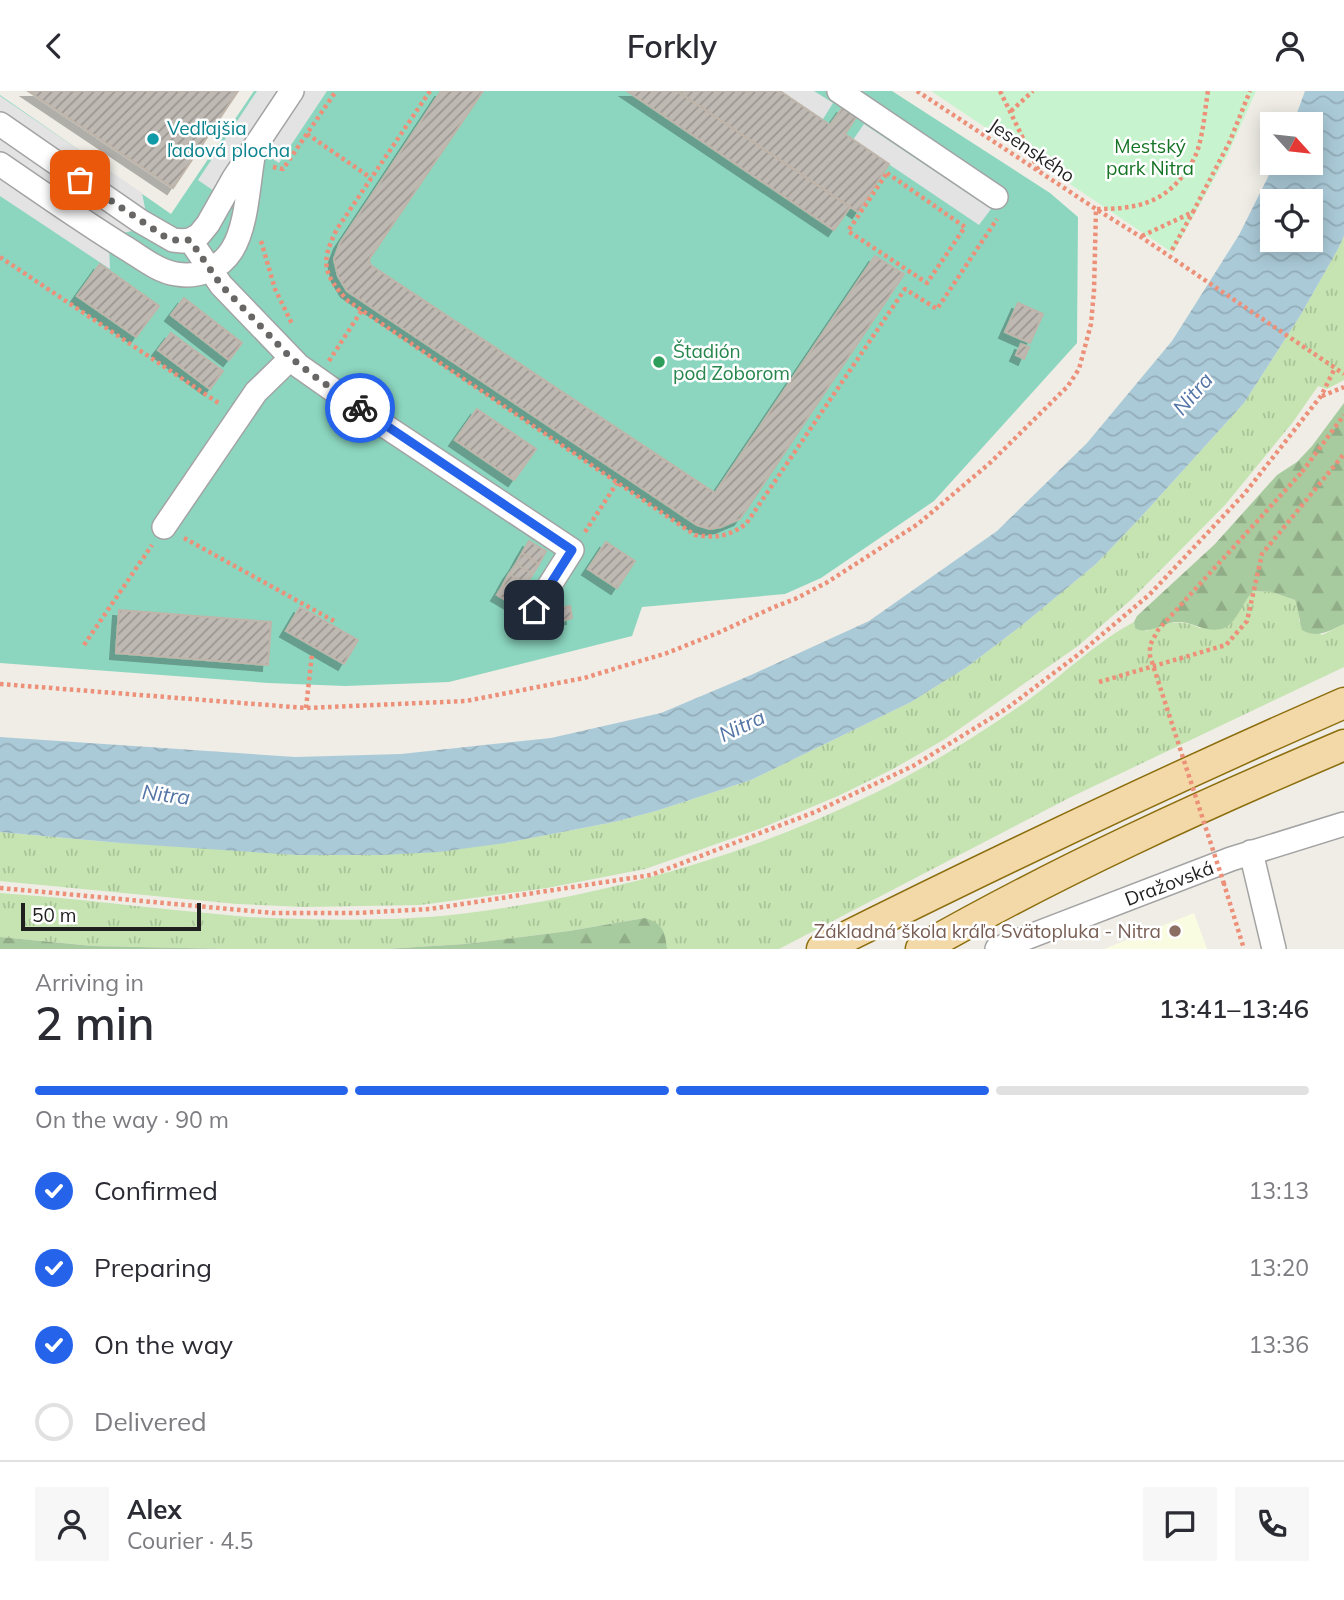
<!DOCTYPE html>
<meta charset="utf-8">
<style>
:root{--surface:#fff;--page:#f7f7f7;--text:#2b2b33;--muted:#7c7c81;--line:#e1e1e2;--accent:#2563eb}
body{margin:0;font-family:Mulish,sans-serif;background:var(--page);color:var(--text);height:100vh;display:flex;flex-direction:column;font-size:26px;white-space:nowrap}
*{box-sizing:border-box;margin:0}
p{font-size:23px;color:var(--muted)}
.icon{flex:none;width:38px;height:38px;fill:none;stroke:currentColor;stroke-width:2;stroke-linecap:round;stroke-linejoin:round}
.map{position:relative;height:858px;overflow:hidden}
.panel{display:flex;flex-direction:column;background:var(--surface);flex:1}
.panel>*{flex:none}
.needle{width:46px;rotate:117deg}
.controls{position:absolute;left:1260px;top:21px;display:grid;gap:14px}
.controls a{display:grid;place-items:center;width:63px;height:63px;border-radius:0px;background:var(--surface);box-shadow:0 4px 18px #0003;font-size:35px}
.scale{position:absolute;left:21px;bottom:18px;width:180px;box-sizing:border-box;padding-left:7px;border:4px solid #1f1f1f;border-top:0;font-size:19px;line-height:24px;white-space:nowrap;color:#1f1f1f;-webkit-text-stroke:5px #fff;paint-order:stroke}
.pin{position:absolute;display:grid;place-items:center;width:60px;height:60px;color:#fff;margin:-30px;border-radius:14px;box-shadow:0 4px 10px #0006}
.courier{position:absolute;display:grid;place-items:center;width:70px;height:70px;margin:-35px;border:5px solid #2563eb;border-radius:50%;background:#fff;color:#222;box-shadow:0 2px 9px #0007}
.head em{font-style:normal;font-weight:600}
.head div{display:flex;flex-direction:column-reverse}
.head{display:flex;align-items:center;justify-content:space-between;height:119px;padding:0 35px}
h1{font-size:46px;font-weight:600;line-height:52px}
.bar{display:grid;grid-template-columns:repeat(4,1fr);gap:10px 7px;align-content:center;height:84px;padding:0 35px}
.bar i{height:9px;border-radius:5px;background:var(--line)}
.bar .active{background:var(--accent)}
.bar p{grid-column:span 4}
.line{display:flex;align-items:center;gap:18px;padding:0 35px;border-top:2px solid var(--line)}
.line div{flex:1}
.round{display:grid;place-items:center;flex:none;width:74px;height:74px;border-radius:0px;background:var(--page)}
ol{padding:0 35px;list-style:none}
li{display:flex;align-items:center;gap:21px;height:77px}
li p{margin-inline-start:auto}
li .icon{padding:7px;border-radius:50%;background:var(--accent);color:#fff;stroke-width:4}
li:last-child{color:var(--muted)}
li i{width:38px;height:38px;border:4px solid var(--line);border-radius:50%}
header{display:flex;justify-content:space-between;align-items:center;height:91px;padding:0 35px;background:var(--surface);font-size:32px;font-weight:600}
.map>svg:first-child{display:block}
.education{fill:#fafce2}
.grass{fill:url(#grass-tufts)}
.forest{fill:url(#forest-firs)}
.park{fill:#c7f4cf}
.pitch{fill:#8cd6c0}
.parking{fill:#e3e3e3}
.water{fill:url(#water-waves);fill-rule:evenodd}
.building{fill:url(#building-hatch);stroke:#bfb5aa;stroke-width:2;filter:url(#shadow)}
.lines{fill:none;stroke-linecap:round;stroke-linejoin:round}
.minor-casing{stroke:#a3a3a3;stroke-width:26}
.major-casing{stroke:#8c6e0e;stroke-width:33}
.path{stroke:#ed9079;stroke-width:4.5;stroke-dasharray:3.5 3.5;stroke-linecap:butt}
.minor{stroke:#fff;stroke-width:23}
.major{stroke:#f3d9a7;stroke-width:30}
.path-bridge{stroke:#ed9079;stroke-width:4.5;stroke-dasharray:3.5 3.5;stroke-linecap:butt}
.done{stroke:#686765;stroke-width:7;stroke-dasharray:0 12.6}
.route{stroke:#2563eb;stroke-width:9}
.culture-dot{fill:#0f9aa8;stroke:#fff;stroke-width:2.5}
.leisure-dot{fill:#2e9e5b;stroke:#fff;stroke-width:2.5}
.education-dot{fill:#8d6e63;stroke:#fff;stroke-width:2.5}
.labels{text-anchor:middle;stroke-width:5;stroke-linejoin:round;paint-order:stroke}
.culture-label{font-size:19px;fill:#0d838f;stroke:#fff;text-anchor:start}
.park-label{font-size:19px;fill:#167426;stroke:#fff}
.street-label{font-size:19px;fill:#1f1f1f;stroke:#fff}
.leisure-label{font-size:19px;fill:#27864d;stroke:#fff;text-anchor:start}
.education-label{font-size:19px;fill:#785e54;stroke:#fff;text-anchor:end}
.water-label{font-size:21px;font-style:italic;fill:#5475a6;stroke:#fff}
</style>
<header><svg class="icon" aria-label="back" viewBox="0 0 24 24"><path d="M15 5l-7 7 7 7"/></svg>Forkly<svg class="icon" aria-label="person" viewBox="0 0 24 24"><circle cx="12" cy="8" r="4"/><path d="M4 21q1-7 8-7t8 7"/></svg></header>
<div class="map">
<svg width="1344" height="858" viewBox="0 0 1344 858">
<defs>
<pattern id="grass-tufts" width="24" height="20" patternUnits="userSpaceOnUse" patternTransform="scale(1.75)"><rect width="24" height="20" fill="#c5e4b1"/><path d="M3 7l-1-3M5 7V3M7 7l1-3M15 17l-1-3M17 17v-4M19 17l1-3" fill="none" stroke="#a9c398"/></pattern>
<pattern id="forest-firs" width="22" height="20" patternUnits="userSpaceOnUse" patternTransform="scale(1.75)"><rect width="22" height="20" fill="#a8ca9f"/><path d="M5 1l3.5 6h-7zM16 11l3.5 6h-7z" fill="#90ad88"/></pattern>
<pattern id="water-waves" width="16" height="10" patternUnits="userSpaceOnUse" patternTransform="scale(1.75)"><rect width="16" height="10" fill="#abcad8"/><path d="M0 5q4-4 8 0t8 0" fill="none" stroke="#93adb9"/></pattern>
<pattern id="building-hatch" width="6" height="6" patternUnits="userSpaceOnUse" patternTransform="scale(1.75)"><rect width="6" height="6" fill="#bfb9b3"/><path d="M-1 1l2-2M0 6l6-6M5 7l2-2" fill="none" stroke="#9b9691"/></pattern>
<filter id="shadow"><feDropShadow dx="-6" dy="6" stdDeviation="0" flood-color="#0004"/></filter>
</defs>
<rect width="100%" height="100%" fill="#efede6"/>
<!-- education -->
<path class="education" d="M1194 822 1207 858H1104Z"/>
<!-- grass -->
<path class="grass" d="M1344 145V289L1327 298 1318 295 1293 331 1225 414 1132 508 1078 555 945 648 893 678 838 705 759 738 645 778 547 797 420 814 304 816 237 813 0 790V741L120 752H505L614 731 656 720 751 689 911 611 967 576 1021 535 1096 473 1140 427 1244 312 1300 225 1338 158Z
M1252 500 1272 501 1295 509 1299 520V530L1322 544 1344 533V576L1069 707 779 858H667L645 827 569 840 465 853 385 858H229L93 855 0 846V802C58 806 117 813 175 819 199 821 223 824 248 826 318 829 390 831 460 823 606 805 745 766 877 701 929 675 979 643 1027 610 1063 584 1095 552 1134 531L1135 537 1147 540C1166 531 1180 528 1200 537L1239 521 1246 507Z"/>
<!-- forest -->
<path class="forest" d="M1344 312V533C1329 540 1317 548 1302 539 1299 529 1299 519 1295 509L1272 501 1253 500C1242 511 1237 534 1221 538 1206 542 1192 530 1177 531 1163 531 1148 545 1135 537L1134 531 1137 525 1215 453 1277 384 1297 371 1312 355Z
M645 827C663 833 665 840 667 858H385L465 853 569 840Z
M0 846 93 855 229 858H0Z"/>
<!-- park -->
<path class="park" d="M931 0H1256L1228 63 1173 162Z"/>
<!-- pitch -->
<path class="pitch" d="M254 0H892L1050 102 1078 126 1077 252 934 410 821 487 785 503 642 516 632 545 449 591 345 595 268 592 0 572V4L171 123Z"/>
<!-- parking -->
<path class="parking" d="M257 0H279L214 100 198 89Z
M304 0H327L279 72 263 62Z
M780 0H814L833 12 823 28Z
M0 5 142 102 147 127 0 25Z
M864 33 991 118 979 134 853 49Z
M0 47H8L140 138 115 144 0 65Z
M0 81 109 155 110 178 0 105Z"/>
<!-- water -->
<path class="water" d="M1305 0H1344V145L1338 158 1300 225 1244 312 1140 427 1096 473 1021 535 967 576 911 611 751 689 656 720 614 731 505 752 439 761 382 764H296L120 752 0 741V646L295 666 401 663 551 647 661 622 751 584 869 530 997 440 1087 352 1172 250 1239 144 1275 72H1311V33H1293ZM1272 110H1311V149H1272Z"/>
<!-- building -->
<path class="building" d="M28 0H238L173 97Z
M441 0H483L370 167 369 171 372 175 715 402 875 165 904 183 740 428 721 436 710 438 697 434 347 200 338 185 334 168 340 152Z
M627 0H677L850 116 834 139Z
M677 0H780L830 34 843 16 857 25 845 43 889 73 858 121Z
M100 173 159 215 136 246 77 205Z
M184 207 242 252 229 269 171 224Z
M1018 212 1043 223 1030 252 1005 241Z
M171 242 223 280 210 298 158 259Z
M1021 253 1029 256 1024 268 1016 264Z
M477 318 536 358 514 389 455 349Z
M529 450 546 460 539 473 522 462Z
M606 451 635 470 617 497 588 478Z
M522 462 539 473 533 483 516 473Z
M516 473 533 483 526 493 509 483Z
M509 483 526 493 520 504 503 494Z
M503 494 520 504 514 514 497 504Z
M570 515 572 527 561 530 558 518Z
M300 516 358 549 344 573 286 540Z
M119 519 271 531 268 574 116 562Z"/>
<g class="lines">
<defs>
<path id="minor" d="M839 0 996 106
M0 33 140 130 173 149 182 150 190 149 199 144 208 133 234 87 292 0
M0 73C41 101 82 130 124 156 141 166 157 180 176 183 198 187 220 178 232 159 247 135 248 94 253 66
M190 149 221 194 299 275 370 325 572 459 534 519
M164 436 256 301 291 267
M1251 761 1274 858
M997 858 1231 768 1344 733"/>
<path id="major" d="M822 858C994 772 1168 689 1344 612
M921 858C1058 780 1200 715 1344 654"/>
</defs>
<!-- minor casing -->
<use href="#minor" class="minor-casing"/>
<!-- major casing -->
<use href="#major" class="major-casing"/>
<!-- path -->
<path class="path" d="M430 0 337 138C320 172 323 183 348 210L695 444C717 447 727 446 746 433L905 198 937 218 997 128
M917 0 1096 118 1141 146 1344 283
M1000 0 1039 80
M1011 20 1033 0
M307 43 371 87
M273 76 283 78 336 0
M887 82 965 136 927 192 848 140Z
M1097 118C1135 118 1164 113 1187 79 1192 72 1197 63 1199 54 1204 37 1205 18 1208 0
M1142 145 1193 121 1230 50 1250 0
M261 150 275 198 292 233
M1172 159 1193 121
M0 166 220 313
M329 270 362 219
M1322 305 1344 296
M1302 381 1344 324
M585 441 617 392
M184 447 334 530
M84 554 152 454
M1099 591 1226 554 1247 530 1262 463 1344 363
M0 593 306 617 466 610 584 587 667 562 720 541 774 516 795 508 826 492 918 433 991 371 1068 295 1079 278 1091 233 1094 200 1096 118
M306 617 312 563
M1226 793H1224L1244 858
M0 797 273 822H356L430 818 651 784 815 721 913 675 1006 618 1079 563 1150 503 1245 402 1321 305 1335 277"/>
<!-- minor -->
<use href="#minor" class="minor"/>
<!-- major -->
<use href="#major" class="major"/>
<!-- path-bridge -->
<path class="path-bridge" d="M1224 793 1150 565V554L1158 539 1302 381"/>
</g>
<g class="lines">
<!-- done -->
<path class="done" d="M80 89 164 145 173 149H190L221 194 291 267 318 288 360 317"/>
<!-- route -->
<path class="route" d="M360 317 572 459 534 519"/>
</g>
<!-- markers -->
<circle class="culture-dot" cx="153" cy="48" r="7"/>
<circle class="leisure-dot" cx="659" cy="271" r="7"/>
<circle class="education-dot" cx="1175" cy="840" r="7"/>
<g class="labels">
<!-- culture labels -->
<g class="culture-label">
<text x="167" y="44">Vedľajšia<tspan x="167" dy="22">ľadová plocha</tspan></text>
</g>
<!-- park labels -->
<g class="park-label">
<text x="1150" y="62">Mestský<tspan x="1150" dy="22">park Nitra</tspan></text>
</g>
<!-- street labels -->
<g class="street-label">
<text transform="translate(1032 59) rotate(34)" y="7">Jesenského</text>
<text transform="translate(1169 792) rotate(-21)" y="7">Dražovská</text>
</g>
<!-- leisure labels -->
<g class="leisure-label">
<text x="673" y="267">Štadión<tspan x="673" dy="22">pod Zoborom</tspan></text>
</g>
<!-- education labels -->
<g class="education-label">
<text x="1161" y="847">Základná škola kráľa Svätopluka - Nitra</text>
</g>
<!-- water labels -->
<g class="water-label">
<text transform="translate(1193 303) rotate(-49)" y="7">Nitra</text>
<text transform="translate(742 635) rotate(-25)" y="7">Nitra</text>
<text transform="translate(166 704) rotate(7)" y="7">Nitra</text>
</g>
</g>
</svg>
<div class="controls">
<a><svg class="needle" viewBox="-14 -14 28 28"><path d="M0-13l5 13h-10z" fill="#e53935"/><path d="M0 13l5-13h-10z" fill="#7c7c81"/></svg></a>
<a><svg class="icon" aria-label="locate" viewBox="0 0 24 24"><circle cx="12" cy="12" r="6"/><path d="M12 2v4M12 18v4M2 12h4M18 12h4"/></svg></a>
</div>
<div class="scale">50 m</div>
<div class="pin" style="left:80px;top:89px;background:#ea580c"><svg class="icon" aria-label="bag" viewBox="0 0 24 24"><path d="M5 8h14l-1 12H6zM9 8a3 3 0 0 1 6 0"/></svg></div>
<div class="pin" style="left:534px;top:519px;background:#1f2937"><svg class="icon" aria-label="home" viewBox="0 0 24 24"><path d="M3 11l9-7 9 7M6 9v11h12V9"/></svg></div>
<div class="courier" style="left:360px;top:317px"><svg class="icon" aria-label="bike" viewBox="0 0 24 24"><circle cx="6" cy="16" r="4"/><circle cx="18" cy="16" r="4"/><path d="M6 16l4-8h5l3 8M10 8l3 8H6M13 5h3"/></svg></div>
</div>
<section class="panel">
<div class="head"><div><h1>2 min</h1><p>Arriving in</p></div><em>13:41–13:46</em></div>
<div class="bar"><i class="active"></i><i class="active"></i><i class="active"></i><i></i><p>On the way · 90 m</p></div>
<ol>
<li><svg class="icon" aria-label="check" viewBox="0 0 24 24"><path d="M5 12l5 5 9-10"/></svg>Confirmed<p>13:13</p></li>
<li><svg class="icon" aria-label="check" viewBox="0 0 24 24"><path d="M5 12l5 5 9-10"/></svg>Preparing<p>13:20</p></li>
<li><svg class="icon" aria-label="check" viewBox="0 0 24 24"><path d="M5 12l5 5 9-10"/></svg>On the way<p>13:36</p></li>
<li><i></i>Delivered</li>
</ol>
<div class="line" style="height:126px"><a class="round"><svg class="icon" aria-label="person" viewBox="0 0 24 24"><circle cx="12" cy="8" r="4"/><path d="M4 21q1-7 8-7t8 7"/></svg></a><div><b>Alex</b><p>Courier · 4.5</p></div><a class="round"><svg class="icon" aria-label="chat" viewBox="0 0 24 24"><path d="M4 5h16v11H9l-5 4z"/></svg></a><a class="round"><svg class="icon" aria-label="phone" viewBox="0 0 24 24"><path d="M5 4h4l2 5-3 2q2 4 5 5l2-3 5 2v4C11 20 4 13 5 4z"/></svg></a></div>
</section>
